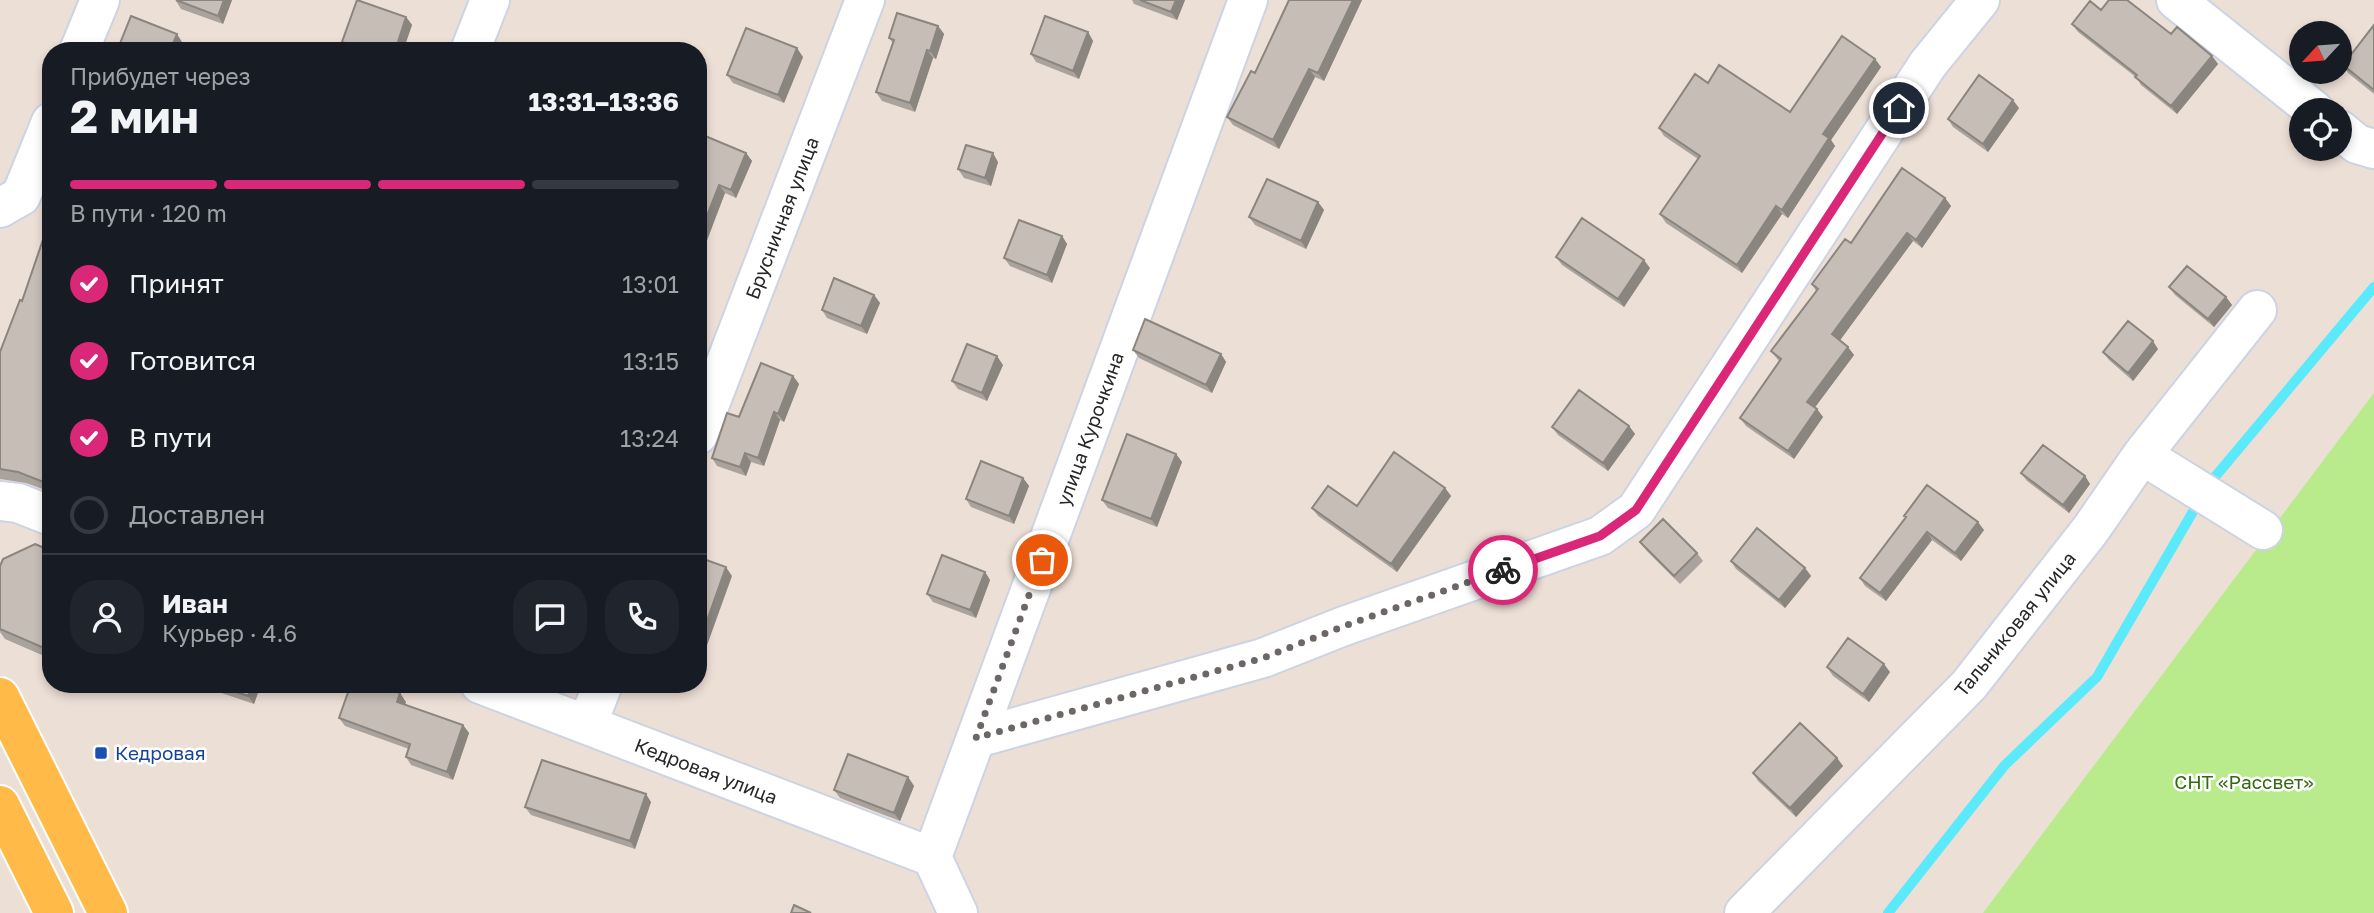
<!DOCTYPE html>
<html lang="ru">
<meta charset="utf-8">
<style>
:root{--surface:#171b24;--page:#20242c;--text:#f1f3f6;--muted:#9ea1a6;--line:#363941;--accent:#db2777}
body{margin:0;font-family:"Golos Text",sans-serif;background:var(--page);color:var(--text);height:100vh;display:flex;flex-direction:column;font-size:26px;white-space:nowrap}
*{box-sizing:border-box;margin:0}
p{font-size:23px;color:var(--muted)}
.icon{flex:none;width:38px;height:38px;fill:none;stroke:currentColor;stroke-width:2;stroke-linecap:round;stroke-linejoin:round}
.map{position:relative;flex:1;overflow:hidden}
.sheet{position:absolute;left:42px;top:42px;width:665px;height:651px;display:flex;flex-direction:column;background:var(--surface);border-radius:28px;box-shadow:0 4px 10px #0003}
.sheet>*{flex:none}
.needle{width:46px;rotate:244deg}
.fabs{position:absolute;left:2289px;top:21px;display:grid;gap:14px}
.fabs a{display:grid;place-items:center;width:63px;height:63px;border-radius:50%;background:var(--surface);box-shadow:0 4px 10px #0003;font-size:35px}
.pin{position:absolute;display:grid;place-items:center;width:60px;height:60px;color:#fff;margin:-30px;border:4px solid #fff;border-radius:50%;box-shadow:0 2px 7px #0007}
.courier{position:absolute;display:grid;place-items:center;width:70px;height:70px;margin:-35px;border:5px solid #db2777;border-radius:50%;background:#fff;color:#222;box-shadow:0 2px 9px #0007}
.head em{font-style:normal;font-weight:700}
.head div{display:flex;flex-direction:column-reverse}
.head{display:flex;align-items:center;justify-content:space-between;height:119px;padding:0 28px}
h1{font-size:46px;font-weight:700;line-height:52px}
.bar{display:grid;grid-template-columns:repeat(4,1fr);gap:10px 7px;align-content:center;height:84px;padding:0 28px}
.bar i{height:9px;border-radius:5px;background:var(--line)}
.bar .on{background:var(--accent)}
.bar p{grid-column:span 4}
.line{display:flex;align-items:center;gap:18px;padding:0 28px;border-top:2px solid var(--line)}
.line div{flex:1}
.round{display:grid;place-items:center;flex:none;width:74px;height:74px;border-radius:28px;background:var(--page)}
ol{padding:0 28px;list-style:none}
li{display:flex;align-items:center;gap:21px;height:77px}
li p{margin-inline-start:auto}
li .icon{padding:7px;border-radius:50%;background:var(--accent);color:#fff;stroke-width:4}
li:last-child{color:var(--muted)}
li i{width:38px;height:38px;border:4px solid var(--line);border-radius:50%}
.map>svg:first-child{display:block}
.green{fill:#b9ea8b}
.lines{fill:none;stroke-linecap:round;stroke-linejoin:round}
.stream{stroke:#5be9fc;stroke-width:10}
.minor-casing{stroke:#ccd3e3;stroke-width:42}
.primary-casing{stroke:#fff;stroke-width:42}
.minor{stroke:#fff;stroke-width:38}
.primary{stroke:#ffba48;stroke-width:38}
.wall{fill:#aaa39d}
.shaded-wall{fill:#8b857f}
.building{fill:#c6beb6;stroke:#8b857f;stroke-width:2}
.done{stroke:#6c6764;stroke-width:7;stroke-dasharray:0 12.6}
.route{stroke:#db2777;stroke-width:9}
.transit-dot{fill:#1a4fb4;stroke:#fff;stroke-width:2.5}
.labels{text-anchor:middle;stroke-width:5;stroke-linejoin:round;paint-order:stroke}
.street-label{font-size:19px;fill:#272727;stroke:#fff}
.transit-label{font-size:19px;fill:#164399;stroke:#fff;text-anchor:start}
.park-label{font-size:19px;fill:#316a11;stroke:#fff}
</style>
<div class="map">
<svg width="2374" height="913" viewBox="0 0 2374 913">
<rect width="100%" height="100%" fill="#ecdfd6"/>
<!-- green -->
<path class="green" d="M2374 393V913H1983Z"/>
<g class="lines">
<!-- stream -->
<path class="stream" d="M1888 913 2005 765 2097 677 2209 484 2374 287"/>
<defs>
<path id="minor" d="M2176 0 2314 110
M79 51 100 0
M470 51 490 0
M2340 130 2357 144 2374 149
M0 208 21 196 51 122
M698 435 865 0
M2142 455 2263 530
M0 501 18 503 51 516
M480 684 932 857
M587 725 603 684
M977 738 1263 658 1344 626 1600 536 1636 510 1928 64 1980 0
M932 857 1248 0
M932 857 958 913
M1744 913 1969 685 2091 529 2142 455 2257 310"/>
<path id="primary" d="M0 697 108 913
M0 805 54 913"/>
</defs>
<!-- minor casing -->
<use href="#minor" class="minor-casing"/>
<!-- primary casing -->
<use href="#primary" class="primary-casing"/>
<!-- minor -->
<use href="#minor" class="minor"/>
<!-- primary -->
<use href="#primary" class="primary"/>
</g>
<!-- wall -->
<path class="wall" d="M232 0 223 24 181 9 176 1Z
M1132 0H1185L1177 20 1134 4Z
M1289 0H1362L1324 81 1315 77 1279 149 1233 125 1227 117 1255 73Z
M2101 10 2171 34 2212 56 2218 64 2177 114 2141 85 2137 78 2078 32 2072 24Z
M406 17 412 25 403 51H350L348 50 342 42Z
M2374 25V94L2348 73 2343 65Z
M938 26 944 34 936 59 933 58 915 112 882 101 876 92 893 43 889 38Z
M1088 32 1093 41 1079 79 1036 62 1031 54Z
M803 57 784 103 733 83 727 75Z
M1875 59 1881 67 1831 140 1835 146 1788 218 1782 214 1742 273 1666 223 1660 214 1698 159 1664 136 1659 128 1708 83 1790 112Z
M2019 108 1988 152 1953 127 1948 119Z
M698 133 746 153 752 161 736 198 725 193 704 248 698 246Z
M998 162 991 186 964 178 958 169Z
M1945 198 1951 206 1922 248 1913 241 1840 340 1854 355 1815 407 1823 417 1794 459 1746 426 1740 418 1779 361 1771 351 1816 291 1812 284 1851 243Z
M1318 202 1324 210 1306 249 1255 225 1249 217Z
M51 226V492L26 483 0 479V352L22 301Z
M1062 236 1067 244 1052 283 1010 266 1004 258Z
M1556 257 1650 268 1624 307 1562 265Z
M2169 287 2226 297 2232 305 2214 327 2175 295Z
M874 295 880 303 867 334 827 318 822 310Z
M2158 349 2133 381 2109 360 2103 352Z
M1133 350 1221 354 1226 362 1212 393 1139 358Z
M1003 365 987 401 958 389 952 381Z
M793 376 799 384 784 422 780 420 764 466 751 462 746 476 717 466 712 458Z
M1629 426 1635 434 1608 471 1558 435 1552 427Z
M1176 454 1182 462 1157 527 1108 508 1102 500Z
M2021 473 2085 476 2090 484 2069 513 2027 481Z
M1023 478 1029 486 1014 524 971 507 966 499Z
M1445 488 1451 496 1397 572 1318 516 1312 508 1357 506Z
M1906 518 1984 530 1961 561 1932 540 1886 601 1865 586 1860 578Z
M1640 542 1697 553 1703 561 1680 584 1646 550Z
M51 551V659L5 639 0 632V566Z
M1731 561 1805 568 1811 576 1785 608 1736 569Z
M985 572 990 580 976 618 933 602 927 594Z
M1827 667 1890 672 1869 702 1833 676Z
M195 684H261L254 704Z
M406 702 405 704 463 725 469 733 453 780 411 765 406 757 409 749 345 726 339 718Z
M1837 758 1843 766 1796 817 1758 781 1753 773Z
M908 777 914 786 900 821 840 798 834 790Z
M651 802 635 849 531 815 525 807Z"/>
<!-- shaded-wall -->
<path class="shaded-wall" d="M224 0H232L223 24 218 16Z
M1176 0H1185L1177 20 1171 12Z
M1353 0H1362L1324 81 1318 73Z
M406 17 412 25 403 51H395Z
M938 26 944 34 936 59 930 51Z
M1088 32 1093 41 1079 79 1073 71Z
M177 34 182 42 179 51H170Z
M797 48 803 57 784 103 778 95Z
M927 50 933 58 915 112 910 103Z
M2212 56 2218 64 2177 114 2171 106Z
M1875 59 1881 67 1831 140 1835 146 1788 218 1782 210 1823 134Z
M1309 69 1315 77 1279 149 1273 140Z
M2013 100 2019 108 1988 152 1983 144Z
M746 153 752 161 736 198 731 190Z
M993 153 998 162 991 186 985 178Z
M719 185 725 193 704 248 698 239Z
M1945 198 1951 206 1922 248 1916 240Z
M1318 202 1324 210 1306 249 1301 241Z
M1776 206 1782 214 1742 273 1737 265Z
M1907 233 1913 241 1838 343 1832 334Z
M1062 236 1067 244 1052 283 1047 275Z
M1644 260 1650 268 1624 307 1618 299Z
M874 295 880 303 867 334 861 326Z
M2226 297 2232 305 2214 327 2208 319Z
M2153 341 2158 349 2133 381 2128 373Z
M1848 347 1854 355 1813 410 1807 402Z
M1221 354 1226 362 1212 393 1206 385Z
M997 356 1003 365 987 401 982 393Z
M51 358V382L45 374Z
M793 376 799 384 784 422 778 414Z
M1817 409 1823 417 1794 459 1788 451Z
M774 412 780 420 764 466 758 458Z
M1629 426 1635 434 1608 471 1603 463Z
M745 453 751 462 746 476 740 467Z
M1176 454 1182 462 1157 527 1151 519Z
M2085 476 2090 484 2069 513 2063 505Z
M1023 478 1029 486 1014 524 1009 516Z
M1445 488 1451 496 1397 572 1391 564Z
M1978 522 1984 530 1961 561 1955 553Z
M1927 532 1932 540 1886 601 1880 593Z
M726 567 732 576 701 662 698 658V646Z
M1805 568 1811 576 1785 608 1779 600Z
M985 572 990 580 976 618 970 610Z
M1884 664 1890 672 1869 702 1863 694Z
M253 684H261L254 704 248 696Z
M400 693 406 702 403 710 397 702Z
M463 725 469 733 453 780 447 772Z
M1837 758 1843 766 1796 817 1790 808Z
M908 777 914 786 900 821 894 813Z
M646 794 651 802 635 849 630 841Z"/>
<!-- building -->
<path class="building" d="M176 0H224L218 16Z
M357 0 406 17 395 51H367L342 42Z
M1140 0H1176L1171 12Z
M1289 0H1353L1318 73 1309 69 1273 140 1227 117 1251 71 1255 73Z
M2109 0H2127L2171 34 2177 27 2212 56 2171 106 2135 77 2137 75 2072 24 2090 1 2101 10Z
M897 13 938 26 930 51 927 50 910 103 876 92 894 40 889 38Z
M131 16 177 34 170 51H117Z
M1045 16 1088 32 1073 71 1031 54Z
M2374 25V90L2343 65Z
M746 28 797 48 778 95 727 75Z
M1842 36 1875 59 1823 134 1829 138 1782 210 1776 206 1737 265 1660 214 1700 156 1659 128 1695 74 1708 83 1719 65 1790 112Z
M1979 75 2013 100 1983 144 1948 119Z
M698 133 746 153 731 190 719 185 698 239Z
M966 145 993 153 985 178 958 169Z
M1902 168 1945 198 1916 240 1907 233 1832 334 1848 347 1807 402 1817 409 1788 451 1740 418 1781 359 1771 351 1818 289 1812 284 1845 239 1851 243Z
M1267 179 1318 202 1301 241 1249 217Z
M1582 218 1644 260 1618 299 1556 257Z
M1019 220 1062 236 1047 275 1004 258Z
M48 225 51 226V358L45 374 51 376V485L18 472 0 469V352L20 300 22 301Z
M2187 266 2226 297 2208 319 2169 287Z
M834 278 874 295 861 326 822 310Z
M1145 319 1221 354 1206 385 1133 350Z
M2128 321 2153 341 2128 373 2103 352Z
M967 344 997 356 982 393 952 381Z
M761 363 793 376 778 414 774 412 758 458 745 453 740 467 712 458 727 413 739 417Z
M1579 390 1629 426 1603 463 1552 427Z
M1127 434 1176 454 1151 519 1102 500Z
M2043 445 2085 476 2063 505 2021 473Z
M1394 452 1445 488 1391 564 1312 508 1328 486 1357 506Z
M981 461 1023 478 1009 516 966 499Z
M1927 485 1978 522 1955 553 1927 532 1880 593 1860 578 1906 517 1904 516Z
M1663 519 1697 553 1674 576 1640 542Z
M1757 528 1805 568 1779 600 1731 561Z
M35 544 51 551V651L0 629V566L3 559Z
M942 555 985 572 970 610 927 594Z
M698 557 726 567 698 646Z
M1848 638 1884 664 1863 694 1827 667Z
M213 684H253L248 696Z
M351 684H375L400 693 397 702 463 725 447 772 406 757 410 744 339 718Z
M1800 723 1837 758 1790 808 1753 773Z
M848 754 908 777 894 813 834 790Z
M542 760 646 794 630 841 525 807Z
M794 905 811 913H791Z"/>
<g class="lines">
<!-- done -->
<path class="done" d="M1042 560 976 738 1263 658 1344 626 1503 570"/>
<!-- route -->
<path class="route" d="M1503 570 1600 536 1636 510 1899 108"/>
</g>
<!-- markers -->
<rect class="transit-dot" x="94" y="746" width="14" height="14" rx="3.5"/>
<g class="labels">
<!-- street labels -->
<g class="street-label">
<text transform="translate(782 218) rotate(-69)" y="7">Брусничная улица</text>
<text transform="translate(1090 429) rotate(-70)" y="7">улица Курочкина</text>
<text transform="translate(2015 624) rotate(-51)" y="7">Тальниковая улица</text>
<text transform="translate(706 771) rotate(21)" y="7">Кедровая улица</text>
</g>
<!-- transit labels -->
<g class="transit-label">
<text x="115" y="760">Кедровая</text>
</g>
<!-- park labels -->
<g class="park-label">
<text x="2244" y="789">СНТ «Рассвет»</text>
</g>
</g>
</svg>
<div class="fabs">
<a><svg class="needle" viewBox="-14 -14 28 28"><path d="M0-13l5 13h-10z" fill="#e53935"/><path d="M0 13l5-13h-10z" fill="#9ea1a6"/></svg></a>
<a><svg class="icon" aria-label="locate" viewBox="0 0 24 24"><circle cx="12" cy="12" r="6"/><path d="M12 2v4M12 18v4M2 12h4M18 12h4"/></svg></a>
</div>
<div class="pin" style="left:1042px;top:560px;background:#ea580c"><svg class="icon" aria-label="bag" viewBox="0 0 24 24"><path d="M5 8h14l-1 12H6zM9 8a3 3 0 0 1 6 0"/></svg></div>
<div class="pin" style="left:1899px;top:108px;background:#1f2937"><svg class="icon" aria-label="home" viewBox="0 0 24 24"><path d="M3 11l9-7 9 7M6 9v11h12V9"/></svg></div>
<div class="courier" style="left:1503px;top:570px"><svg class="icon" aria-label="bike" viewBox="0 0 24 24"><circle cx="6" cy="16" r="4"/><circle cx="18" cy="16" r="4"/><path d="M6 16l4-8h5l3 8M10 8l3 8H6M13 5h3"/></svg></div>
<section class="sheet">
<div class="head"><div><h1>2 мин</h1><p>Прибудет через</p></div><em>13:31–13:36</em></div>
<div class="bar"><i class="on"></i><i class="on"></i><i class="on"></i><i></i><p>В пути · 120 m</p></div>
<ol>
<li><svg class="icon" aria-label="check" viewBox="0 0 24 24"><path d="M5 12l5 5 9-10"/></svg>Принят<p>13:01</p></li>
<li><svg class="icon" aria-label="check" viewBox="0 0 24 24"><path d="M5 12l5 5 9-10"/></svg>Готовится<p>13:15</p></li>
<li><svg class="icon" aria-label="check" viewBox="0 0 24 24"><path d="M5 12l5 5 9-10"/></svg>В пути<p>13:24</p></li>
<li><i></i>Доставлен</li>
</ol>
<div class="line" style="height:126px"><a class="round"><svg class="icon" aria-label="person" viewBox="0 0 24 24"><circle cx="12" cy="8" r="4"/><path d="M4 21q1-7 8-7t8 7"/></svg></a><div><b>Иван</b><p>Курьер · 4.6</p></div><a class="round"><svg class="icon" aria-label="chat" viewBox="0 0 24 24"><path d="M4 5h16v11H9l-5 4z"/></svg></a><a class="round"><svg class="icon" aria-label="phone" viewBox="0 0 24 24"><path d="M5 4h4l2 5-3 2q2 4 5 5l2-3 5 2v4C11 20 4 13 5 4z"/></svg></a></div>
</section>
</div>
